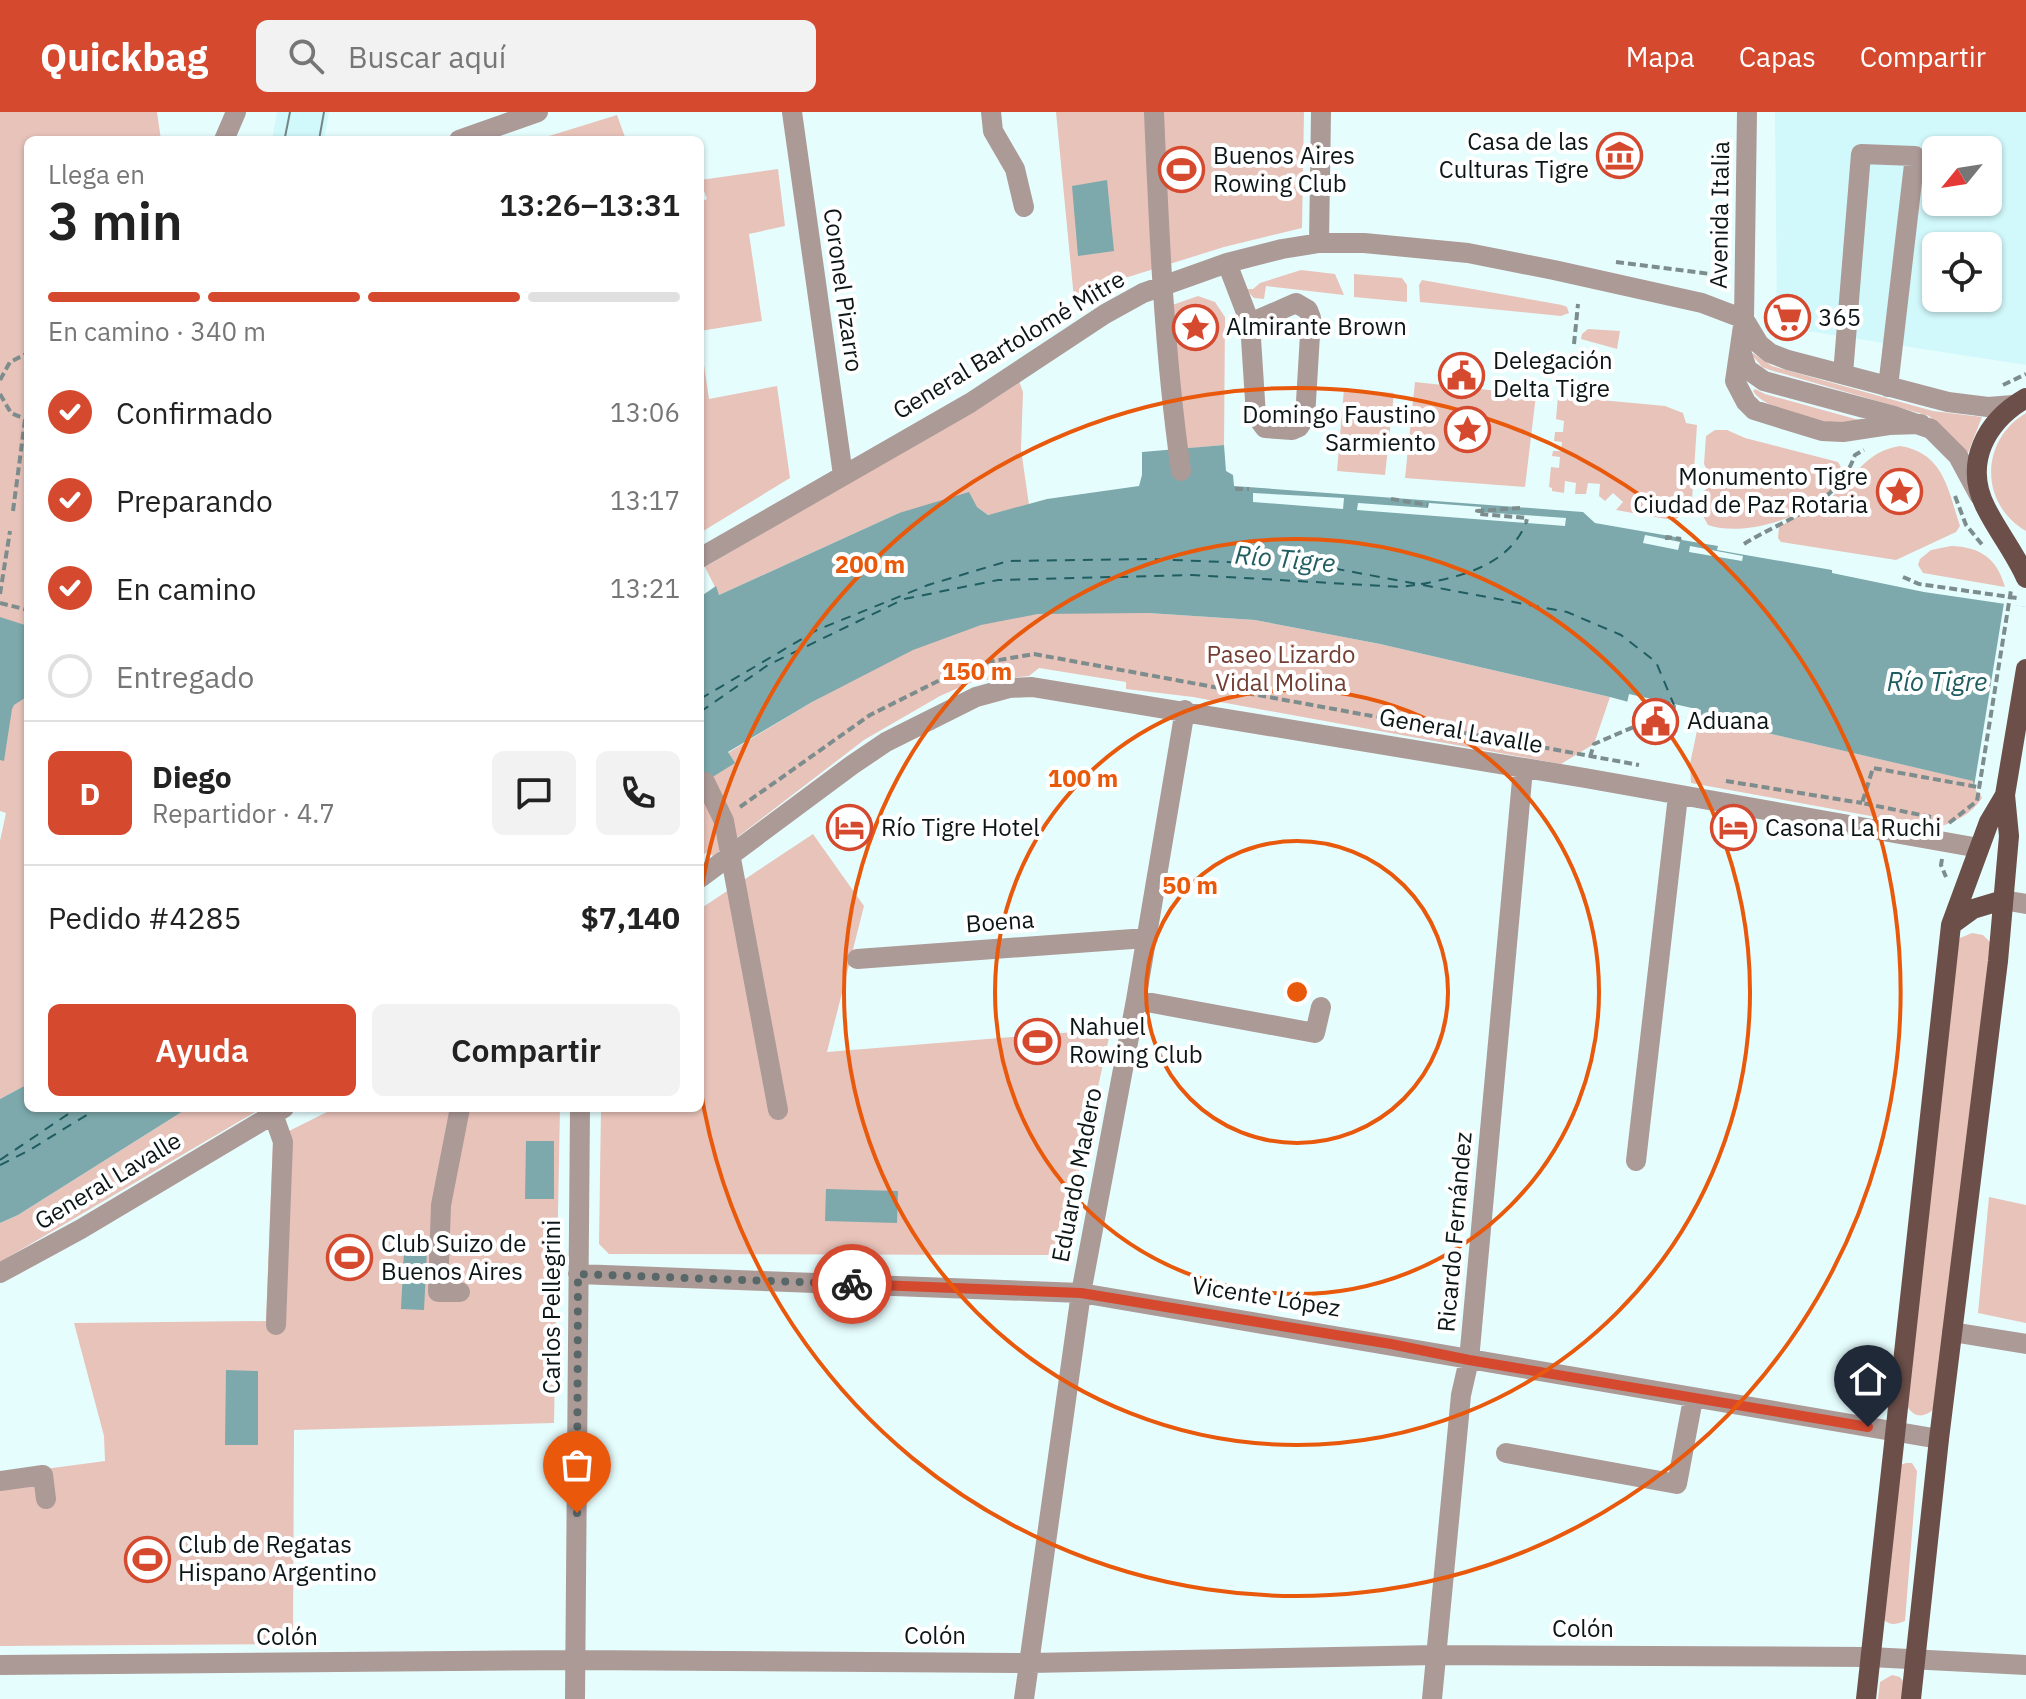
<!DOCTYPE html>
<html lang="es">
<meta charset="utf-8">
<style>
:root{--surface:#fff;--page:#f2f2f2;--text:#222;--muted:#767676;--line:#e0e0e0;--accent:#d5492f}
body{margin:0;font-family:"IBM Plex Sans",sans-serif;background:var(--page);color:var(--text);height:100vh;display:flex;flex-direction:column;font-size:30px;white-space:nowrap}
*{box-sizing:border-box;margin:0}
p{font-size:26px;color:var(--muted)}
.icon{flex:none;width:44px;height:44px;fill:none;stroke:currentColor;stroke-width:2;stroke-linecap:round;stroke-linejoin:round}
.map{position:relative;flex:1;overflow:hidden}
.panel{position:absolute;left:24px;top:24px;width:680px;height:976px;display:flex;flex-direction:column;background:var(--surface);border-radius:12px;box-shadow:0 2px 6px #0004}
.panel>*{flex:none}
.needle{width:52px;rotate:240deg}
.controls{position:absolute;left:1922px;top:24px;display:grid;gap:16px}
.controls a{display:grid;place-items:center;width:80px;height:80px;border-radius:12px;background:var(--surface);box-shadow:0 2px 6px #0004;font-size:40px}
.pin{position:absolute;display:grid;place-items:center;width:68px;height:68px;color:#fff;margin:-82px -34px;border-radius:50% 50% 50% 0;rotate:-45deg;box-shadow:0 0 8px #0007}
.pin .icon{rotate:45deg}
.courier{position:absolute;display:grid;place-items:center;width:80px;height:80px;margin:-40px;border:6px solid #d5492f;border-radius:50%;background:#fff;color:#222;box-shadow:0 2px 10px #0007}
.summary em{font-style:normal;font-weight:600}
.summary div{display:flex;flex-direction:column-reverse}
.summary{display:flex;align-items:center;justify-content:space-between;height:136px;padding:0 24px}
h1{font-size:52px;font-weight:600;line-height:60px}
.bar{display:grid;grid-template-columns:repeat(4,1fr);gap:12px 8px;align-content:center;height:96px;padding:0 24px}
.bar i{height:10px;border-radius:6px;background:var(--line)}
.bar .active{background:var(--accent)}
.bar p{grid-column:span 4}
.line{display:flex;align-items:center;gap:20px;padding:0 24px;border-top:2px solid var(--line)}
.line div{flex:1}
.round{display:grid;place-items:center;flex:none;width:84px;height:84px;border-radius:12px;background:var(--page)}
ol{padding:0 24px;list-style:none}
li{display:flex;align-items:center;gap:24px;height:88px}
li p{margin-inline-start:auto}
li .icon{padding:8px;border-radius:50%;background:var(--accent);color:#fff;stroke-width:4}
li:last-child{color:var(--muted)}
li i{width:44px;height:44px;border:4px solid var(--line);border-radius:50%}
.button{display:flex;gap:16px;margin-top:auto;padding:16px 24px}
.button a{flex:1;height:92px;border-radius:12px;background:var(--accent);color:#fff;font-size:32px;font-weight:600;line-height:92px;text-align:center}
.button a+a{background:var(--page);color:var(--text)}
header{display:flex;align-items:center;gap:48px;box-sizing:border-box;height:112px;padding:0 40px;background:var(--accent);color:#fff}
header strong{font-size:38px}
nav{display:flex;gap:44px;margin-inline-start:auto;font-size:28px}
.search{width:560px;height:72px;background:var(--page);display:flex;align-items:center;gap:20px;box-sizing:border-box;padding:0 28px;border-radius:12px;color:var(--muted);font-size:30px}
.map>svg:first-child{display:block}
.built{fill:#d1f8fb;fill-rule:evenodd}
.green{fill:#e8c3ba}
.water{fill:#7da9ac}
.pier{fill:#e6fdfe}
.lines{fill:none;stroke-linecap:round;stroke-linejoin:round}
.ferry{stroke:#1f5d61;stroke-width:2;stroke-dasharray:10 8;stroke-linecap:butt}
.path{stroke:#7d8d8e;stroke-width:4;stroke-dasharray:8 4;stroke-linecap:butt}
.minor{stroke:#ac9a97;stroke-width:20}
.major{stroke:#6c4f49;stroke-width:20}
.tram{stroke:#758586;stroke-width:2}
.done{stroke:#586768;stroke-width:8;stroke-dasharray:0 14.4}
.route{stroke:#d5492f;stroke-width:10}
.ring{fill:none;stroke:#e8590c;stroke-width:4}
.labels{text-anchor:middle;stroke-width:8;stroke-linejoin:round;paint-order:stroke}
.poi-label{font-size:24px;fill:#0c1617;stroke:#fff;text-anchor:start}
.street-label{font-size:24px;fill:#0c1617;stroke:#fff}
.park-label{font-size:24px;fill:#733e33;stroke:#fff}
.water-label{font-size:26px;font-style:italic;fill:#1f5d61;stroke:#fff}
.centre{fill:#e8590c;stroke:#fff;stroke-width:4}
.ring-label{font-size:24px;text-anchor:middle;font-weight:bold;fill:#e8590c;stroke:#fff;stroke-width:8;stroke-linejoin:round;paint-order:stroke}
</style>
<header>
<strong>Quickbag</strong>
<div class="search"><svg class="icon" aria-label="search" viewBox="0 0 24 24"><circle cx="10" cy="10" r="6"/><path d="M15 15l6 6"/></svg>Buscar aquí</div>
<nav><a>Mapa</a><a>Capas</a><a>Compartir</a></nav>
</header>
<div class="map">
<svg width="2026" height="1587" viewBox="0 0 2026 1587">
<rect width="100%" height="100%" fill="#e6fdfe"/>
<!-- built -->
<path class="built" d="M277 0H329L324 28H272Z
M1775 0H2026V253L1787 216 1777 208ZM1936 38H1988V90H1936ZM1936 134H1988V186H1936Z"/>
<!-- green -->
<path class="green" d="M0 0H157L161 28H28V972L0 987V729L6 701 0 699Z
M1056 0H1304L1302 116 1224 135 1125 166 1075 197Z
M617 3 626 28H536Z
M778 57 785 114 749 122 762 209 700 219V90L707 87 700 68Z
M1301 158 1335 162 1344 183 1266 174 1264 187 1254 186 1245 177H1253L1260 171Z
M1354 162 1402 166 1407 173V190L1354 185Z
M1422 168 1562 193 1567 195 1569 201 1561 204 1420 190 1419 173Z
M1198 184 1215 190 1225 205 1224 333 1170 338 1158 198Z
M1588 217 1620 219 1617 237 1581 227 1582 222Z
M700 226 709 287 777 274 790 366 700 421Z
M1753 241 1772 254 1933 299 1982 305 1968 341 1929 304 1770 258 1762 255 1752 243Z
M1019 269 1023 280 1021 337 1029 393 988 403 977 395 899 401 719 483 705 455Z
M1415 270 1536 283 1525 375 1405 366Z
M1344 277 1394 281 1385 363 1337 359Z
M1755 277 1765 282 1859 308C1848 310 1838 312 1827 310 1808 307 1762 295 1753 279Z
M1558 284 1665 294 1683 301 1686 311 1697 313 1692 388H1683L1678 406 1672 408 1616 398 1623 390 1613 381 1605 389 1599 384 1600 372 1588 371 1586 382H1575L1576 371 1565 369 1564 381 1552 379V376L1549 375 1551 355 1559 356 1560 345 1552 344 1553 339H1561L1562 330 1554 329 1555 320H1563L1564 309 1556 307Z
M2026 301V419C1979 392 1980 328 2026 301Z
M1715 318H1727L1745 326 1838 350 1844 360C1824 401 1749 427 1708 413L1702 402 1704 379 1709 375 1718 377 1719 360H1708L1704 352 1706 324Z
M1900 334C1944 341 1948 378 1960 414L1956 420 1896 448 1781 430 1778 426 1779 415C1795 405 1814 398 1829 387 1854 367 1865 339 1900 334Z
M1951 434C1980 435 1997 446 2005 475L1923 461 1918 453 1920 447 1931 438Z
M1148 501 1255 508 1380 532 1610 585 1594 632 1561 652 1193 585 1126 577V570L1039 556 1029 564 974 569 940 584 864 628 713 744 707 740 700 745V673L734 651 728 641C823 584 924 514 1038 502 1074 499 1112 501 1148 501Z
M1699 609H1716L1974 669 1982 686C1971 703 1954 710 1936 716L1691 671 1690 652Z
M813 722 864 794 827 940 1111 917 1060 1143 609 1142 599 1132 601 996H700V797Z
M1972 821 1983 823 1991 831 1934 1297C1924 1306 1914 1306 1907 1294L1957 831 1960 826Z
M188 996H262L0 1150V1111L18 1103Z
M335 996H560L554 1311 294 1318 293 1532 0 1534V1363L105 1349 104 1324 74 1211 266 1209 273 1027Z
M1989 1085 2026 1093V1211L1978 1201Z
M1906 1351H1912L1917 1359 1905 1509C1892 1514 1887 1513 1879 1502L1894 1355Z
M1892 1563 1900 1565 1905 1572 1903 1587H1878L1880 1570Z"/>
<!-- water -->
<path class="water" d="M1107 68 1114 139 1078 144 1072 74Z
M1224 333 1226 359 1233 363 1234 374 1583 400 1595 411 1681 426 1682 428 1718 434 1717 438 1832 458V461L1924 480 2026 495 1974 675 1973 669 1716 609H1699L1610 585 1380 532 1255 508 1148 501 1038 502 981 513 913 538 812 590 728 640 735 651 700 673V485L716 474 719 483 899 401 969 380 977 395 988 403 1047 387 1139 374 1142 363V340Z
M0 505 28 514V584L14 593 12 597 4 649 0 648Z
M28 972V996H188L18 1103 0 1111V987Z
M526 1029H554V1087H525Z
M826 1077 898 1079 897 1111 825 1109Z
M404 1138 427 1139 424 1198 401 1197Z
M226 1258 258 1259V1333H225Z"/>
<!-- pier -->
<path class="pier" d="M1253 381 1344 386 1343 397 1253 390Z
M1358 391 1428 396 1429 391 1481 395V400L1566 406 1565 414 1357 398Z
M1645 423 1680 430 1678 438 1643 431Z
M1690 434 1743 444 1742 449 1689 440Z
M2004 491 2026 495V688L1977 680 1974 675Z
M1629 582 1701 598 1699 609 1627 591Z"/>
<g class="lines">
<!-- ferry -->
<path class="ferry" d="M1421 472C1461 465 1509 453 1526 411
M700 587 817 518 928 473 1008 449 1151 447 1321 454 1567 500 1621 523 1656 550 1674 593
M700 600 768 553 904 487 998 468 1192 463 1401 475 1415 473
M0 1048 77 996
M0 1053 28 1039 98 996"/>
<!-- path -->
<path class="path" d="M1616 150 1726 164
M1574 232 1578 192
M0 268 10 250 28 241
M2003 273 2026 262
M0 282 11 301 28 308
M1235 377H1249
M1955 384 1966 413 1984 435
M1391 387 1428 393
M1520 396 1477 399 1479 402 1527 406 1526 411
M13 399 25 308
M1667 428V425L1681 427
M1744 432C1787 405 1836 395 1855 343L1864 338
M1903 465 1919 472 2017 486
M0 482 10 419
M0 491 28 498
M1590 645 1594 632 1657 605 1672 609 1674 593
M1726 669 1862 691
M740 695 870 603 970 553 1034 542 1639 653
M1931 705 1862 691 1873 656 1978 675
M1949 711 1977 689 2011 478
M1942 747 1941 753 1946 765"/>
<!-- minor -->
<path class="minor" d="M792 0 843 363
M991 0 993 19 1015 57 1024 95
M1154 0C1159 120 1164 240 1181 359
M1747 0 1744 207 1735 269 1746 290 1754 298 1822 319 1843 320 1889 313 1921 312
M224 28 236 0
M459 28 538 0
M1319 131 1321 0
M1227 151 1250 211 1256 304 1265 316 1292 318 1299 315 1305 306 1311 206 1308 198 1296 191 1250 211
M1740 236 1747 257 1764 269 1894 304 1931 317 1958 344 1979 383
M1843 262 1861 42 1915 44 1888 275
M700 446 970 291 1105 202 1143 181 1227 151 1282 137 1319 131H1364L1468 141 1554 158 1702 191 1744 207 1759 232 1770 241 1788 248 1948 290 1988 295 2013 293
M705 670 724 709 778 998
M700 766 852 653 886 630 976 585 1009 576 1032 575 1585 666 1979 736
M2003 788 2026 792
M857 847 1146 826
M1136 888 1315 921 1321 895
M271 996 283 1030 276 1213
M1636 1049 1678 684
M0 1161 81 1117 284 996
M578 1162 1081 1181 1939 1327
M460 1180H438L441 1093 460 996
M1952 1220 2026 1232
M1506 1341 1677 1372 1693 1287
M0 1369 43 1363 46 1387
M0 1553 575 1548 1030 1551 1436 1543 1870 1545 2026 1553
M575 1587 580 996
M1024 1587 1081 1181 1136 888 1185 598
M1432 1587 1461 1283 1469 1248 1523 657"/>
<!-- major -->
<path class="major" d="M2026 286C1986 309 1963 351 1986 396 1998 420 2015 441 2026 466
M1951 813 1973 797 2003 788
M1866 1587 1951 813 1989 710 2005 683
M1911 1587 1939 1327 1998 849 2009 724 2005 683 2026 557"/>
<!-- tram -->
<path class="tram" d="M285 25 290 0
M319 28 324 0"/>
</g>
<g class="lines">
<!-- done -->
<path class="done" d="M577 1401 578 1162 852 1172"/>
<!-- route -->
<path class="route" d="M852 1172 1081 1181 1391 1232 1469 1248 1868 1315"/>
</g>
<!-- distance rings -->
<g class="ring">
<circle cx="1297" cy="880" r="151"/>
<circle cx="1297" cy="880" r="302"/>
<circle cx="1297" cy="880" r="453"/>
<path d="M700 786A604 604 0 1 1 700 974"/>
</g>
<!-- icons -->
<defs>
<symbol id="museum-ring" viewBox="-11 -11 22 22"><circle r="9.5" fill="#fff" stroke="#d5492f" stroke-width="1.5"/><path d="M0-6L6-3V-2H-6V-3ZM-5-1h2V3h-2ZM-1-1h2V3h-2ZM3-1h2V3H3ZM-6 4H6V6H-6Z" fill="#d5492f"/></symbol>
<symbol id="stadium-ring" viewBox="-11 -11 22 22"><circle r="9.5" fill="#fff" stroke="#d5492f" stroke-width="1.5"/><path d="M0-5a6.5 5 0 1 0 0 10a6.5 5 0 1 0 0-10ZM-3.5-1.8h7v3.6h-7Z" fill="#d5492f"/></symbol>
<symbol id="supermarket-ring" viewBox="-11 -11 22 22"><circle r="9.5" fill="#fff" stroke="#d5492f" stroke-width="1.5"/><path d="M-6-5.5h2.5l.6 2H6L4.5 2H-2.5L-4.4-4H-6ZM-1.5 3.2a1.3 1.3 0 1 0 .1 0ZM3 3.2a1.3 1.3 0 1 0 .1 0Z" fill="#d5492f"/></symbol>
<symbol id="sight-ring" viewBox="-11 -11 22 22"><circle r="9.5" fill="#fff" stroke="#d5492f" stroke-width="1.5"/><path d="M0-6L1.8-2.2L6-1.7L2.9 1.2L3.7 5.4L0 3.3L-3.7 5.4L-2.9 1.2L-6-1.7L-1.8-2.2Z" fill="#d5492f"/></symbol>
<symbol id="civic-ring" viewBox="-11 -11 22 22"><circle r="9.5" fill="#fff" stroke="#d5492f" stroke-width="1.5"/><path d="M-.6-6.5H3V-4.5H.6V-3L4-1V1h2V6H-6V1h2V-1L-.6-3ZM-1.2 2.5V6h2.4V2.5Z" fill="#d5492f"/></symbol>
<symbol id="hotel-ring" viewBox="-11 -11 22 22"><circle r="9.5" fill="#fff" stroke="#d5492f" stroke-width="1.5"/><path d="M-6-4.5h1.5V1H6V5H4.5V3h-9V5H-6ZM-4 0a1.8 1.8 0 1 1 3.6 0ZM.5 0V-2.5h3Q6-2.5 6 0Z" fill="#d5492f"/></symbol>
</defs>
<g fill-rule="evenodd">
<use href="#museum-ring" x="1594" y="18" width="51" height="51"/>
<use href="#stadium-ring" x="1156" y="32" width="51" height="51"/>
<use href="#supermarket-ring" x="1762" y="180" width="51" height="51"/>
<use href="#sight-ring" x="1170" y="190" width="51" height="51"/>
<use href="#civic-ring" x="1436" y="238" width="51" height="51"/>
<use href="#sight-ring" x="1442" y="292" width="51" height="51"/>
<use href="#sight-ring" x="1874" y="354" width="51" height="51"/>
<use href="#civic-ring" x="1630" y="584" width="51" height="51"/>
<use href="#hotel-ring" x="824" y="690" width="51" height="51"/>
<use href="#hotel-ring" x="1708" y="690" width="51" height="51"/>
<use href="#stadium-ring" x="1012" y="904" width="51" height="51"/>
<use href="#stadium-ring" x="324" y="1120" width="51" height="51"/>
<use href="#stadium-ring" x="122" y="1422" width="51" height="51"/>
</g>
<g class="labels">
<!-- poi labels -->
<g class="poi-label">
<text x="1589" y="38" text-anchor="end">Casa de las<tspan x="1589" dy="28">Culturas Tigre</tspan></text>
<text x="1213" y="52">Buenos Aires<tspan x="1213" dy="28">Rowing Club</tspan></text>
<text x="1818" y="214">365</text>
<text x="1226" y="223">Almirante Brown</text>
<text x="1493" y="257">Delegación<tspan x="1493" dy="28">Delta Tigre</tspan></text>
<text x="1436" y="311" text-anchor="end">Domingo Faustino<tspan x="1436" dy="28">Sarmiento</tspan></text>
<text x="1868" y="373" text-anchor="end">Monumento Tigre<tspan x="1868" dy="28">Ciudad de Paz Rotaria</tspan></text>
<text x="1687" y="617">Aduana</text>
<text x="881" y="724">Río Tigre Hotel</text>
<text x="1765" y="724">Casona La Ruchi</text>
<text x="1069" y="923">Nahuel<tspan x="1069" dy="28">Rowing Club</tspan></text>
<text x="381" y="1140">Club Suizo de<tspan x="381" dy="28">Buenos Aires</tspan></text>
<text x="178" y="1441">Club de Regatas<tspan x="178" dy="28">Hispano Argentino</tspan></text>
</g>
<!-- street labels -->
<g class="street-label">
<text transform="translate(1720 103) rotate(-89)" y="8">Avenida Italia</text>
<text transform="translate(843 178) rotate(82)" y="8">Coronel Pizarro</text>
<text transform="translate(1009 233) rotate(-31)" y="8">General Bartolomé Mitre</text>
<text transform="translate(1461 619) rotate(10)" y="8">General Lavalle</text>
<text transform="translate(1000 810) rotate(-4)" y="8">Boena</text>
<text transform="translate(1077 1063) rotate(-79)" y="8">Eduardo Madero</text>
<text transform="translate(108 1069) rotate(-31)" y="8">General Lavalle</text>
<text transform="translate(1455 1120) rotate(-85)" y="8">Ricardo Fernández</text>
<text transform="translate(1266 1185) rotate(9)" y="8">Vicente López</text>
<text transform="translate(552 1195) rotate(-90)" y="8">Carlos Pellegrini</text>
<text x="1583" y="1525">Colón</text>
<text x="935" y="1532">Colón</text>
<text x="287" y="1533">Colón</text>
</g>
<!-- park labels -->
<g class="park-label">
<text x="1281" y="551">Paseo Lizardo<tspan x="1281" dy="28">Vidal Molina</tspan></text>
</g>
<!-- water labels -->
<g class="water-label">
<text transform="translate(1285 447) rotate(5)" y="9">Río Tigre</text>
<text x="1937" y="579">Río Tigre</text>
</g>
</g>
<circle cx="1297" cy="880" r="12" class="centre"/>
<g class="ring-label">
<text x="870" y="461">200 m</text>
<text x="977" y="568">150 m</text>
<text x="1083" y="675">100 m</text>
<text x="1190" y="782">50 m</text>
</g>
</svg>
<div class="controls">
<a><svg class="needle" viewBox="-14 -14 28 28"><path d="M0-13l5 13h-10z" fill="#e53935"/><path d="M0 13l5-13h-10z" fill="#767676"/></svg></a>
<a><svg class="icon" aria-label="locate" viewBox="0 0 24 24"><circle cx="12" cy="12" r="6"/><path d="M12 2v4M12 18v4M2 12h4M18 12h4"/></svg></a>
</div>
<div class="pin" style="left:577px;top:1401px;background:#ea580c"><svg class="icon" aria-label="bag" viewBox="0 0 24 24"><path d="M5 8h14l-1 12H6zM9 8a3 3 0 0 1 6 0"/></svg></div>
<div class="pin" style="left:1868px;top:1315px;background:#1f2937"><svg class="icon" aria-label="home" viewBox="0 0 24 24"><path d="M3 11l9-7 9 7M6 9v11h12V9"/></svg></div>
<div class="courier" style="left:852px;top:1172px"><svg class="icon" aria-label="bike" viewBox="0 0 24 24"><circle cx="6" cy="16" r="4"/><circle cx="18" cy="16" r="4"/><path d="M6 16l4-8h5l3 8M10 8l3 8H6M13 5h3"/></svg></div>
<section class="panel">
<div class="summary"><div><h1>3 min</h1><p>Llega en</p></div><em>13:26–13:31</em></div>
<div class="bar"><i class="active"></i><i class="active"></i><i class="active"></i><i></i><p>En camino · 340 m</p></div>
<ol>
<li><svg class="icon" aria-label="check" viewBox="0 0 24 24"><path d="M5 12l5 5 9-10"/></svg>Confirmado<p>13:06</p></li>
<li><svg class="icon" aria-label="check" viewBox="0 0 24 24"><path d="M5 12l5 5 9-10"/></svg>Preparando<p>13:17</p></li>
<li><svg class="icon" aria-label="check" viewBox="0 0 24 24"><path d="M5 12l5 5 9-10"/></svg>En camino<p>13:21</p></li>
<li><i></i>Entregado</li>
</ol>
<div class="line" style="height:144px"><b class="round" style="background:var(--accent);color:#fff">D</b><div><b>Diego</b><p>Repartidor · 4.7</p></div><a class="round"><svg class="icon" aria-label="chat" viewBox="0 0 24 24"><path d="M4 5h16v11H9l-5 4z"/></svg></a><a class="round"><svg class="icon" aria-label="phone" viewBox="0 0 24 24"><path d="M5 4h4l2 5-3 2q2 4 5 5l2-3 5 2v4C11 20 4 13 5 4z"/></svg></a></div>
<div class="line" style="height:104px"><div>Pedido #4285</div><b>$7,140</b></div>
<div class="button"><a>Ayuda</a><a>Compartir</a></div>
</section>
</div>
